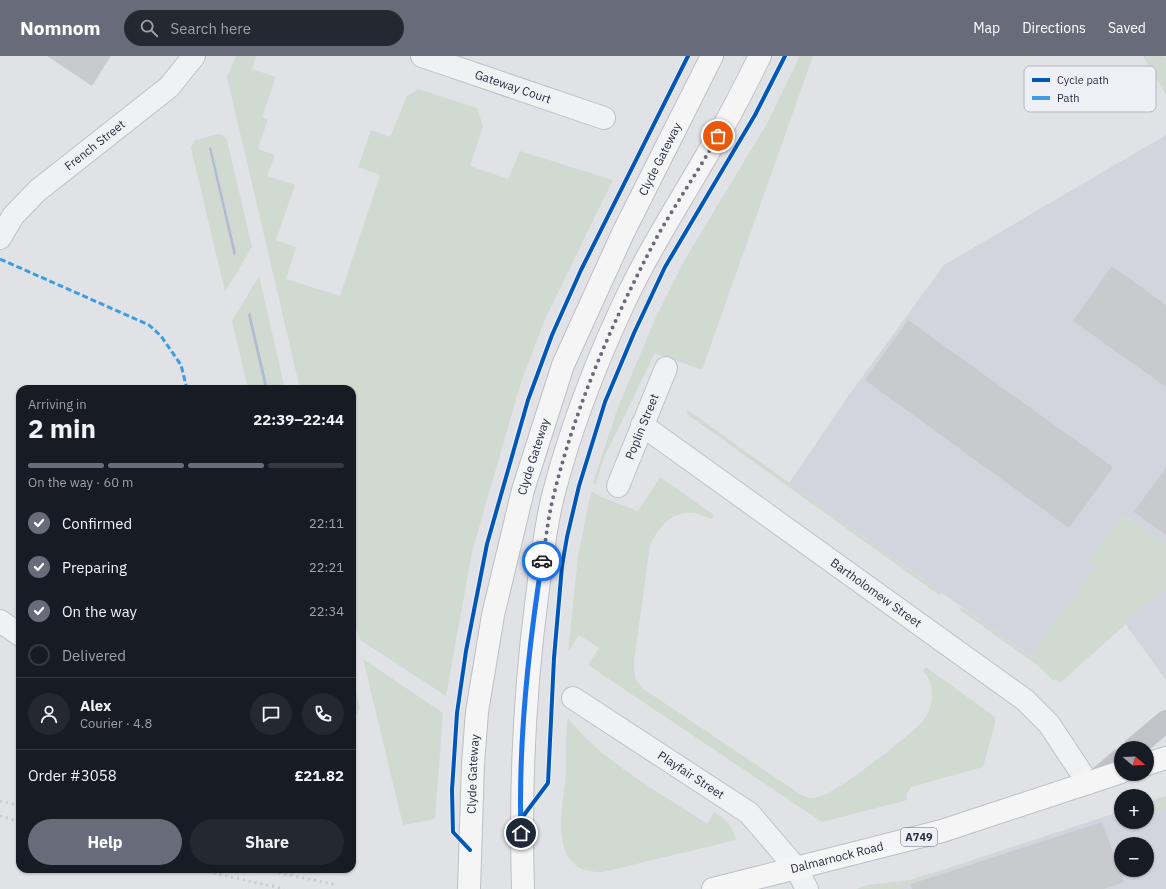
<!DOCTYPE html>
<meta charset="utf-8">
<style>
:root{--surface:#171b24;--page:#242831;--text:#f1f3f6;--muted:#9ea1a6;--line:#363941;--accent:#686c7a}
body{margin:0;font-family:"IBM Plex Sans",sans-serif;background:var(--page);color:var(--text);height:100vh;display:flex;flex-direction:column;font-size:15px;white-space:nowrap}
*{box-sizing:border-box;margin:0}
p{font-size:13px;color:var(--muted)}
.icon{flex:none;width:22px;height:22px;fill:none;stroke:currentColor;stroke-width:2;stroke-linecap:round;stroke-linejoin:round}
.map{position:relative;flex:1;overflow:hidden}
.panel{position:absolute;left:16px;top:329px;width:340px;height:488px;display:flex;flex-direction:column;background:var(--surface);border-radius:12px;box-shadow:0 1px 3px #0004}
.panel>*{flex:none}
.needle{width:26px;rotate:109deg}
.buttons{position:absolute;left:1114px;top:685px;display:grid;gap:8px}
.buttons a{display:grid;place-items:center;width:40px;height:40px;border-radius:50%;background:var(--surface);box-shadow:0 1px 3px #0004;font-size:20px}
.pin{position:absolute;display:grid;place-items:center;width:34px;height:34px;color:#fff;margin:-17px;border:2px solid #fff;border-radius:50%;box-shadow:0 1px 4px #0007}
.courier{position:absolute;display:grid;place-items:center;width:40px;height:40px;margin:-20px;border:3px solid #1a73e8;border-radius:50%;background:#fff;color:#222;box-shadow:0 1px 5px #0007}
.head em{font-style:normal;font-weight:800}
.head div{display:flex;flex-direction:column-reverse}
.head{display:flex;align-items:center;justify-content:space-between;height:68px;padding:0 12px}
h1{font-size:26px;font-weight:800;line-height:30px}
.bar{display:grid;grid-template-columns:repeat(4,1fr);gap:6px 4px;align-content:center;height:48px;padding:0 12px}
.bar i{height:5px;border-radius:3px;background:var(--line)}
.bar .current{background:var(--accent)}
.bar p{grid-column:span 4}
.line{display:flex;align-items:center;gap:10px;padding:0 12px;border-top:1px solid var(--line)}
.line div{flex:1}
.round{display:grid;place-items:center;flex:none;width:42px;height:42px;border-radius:21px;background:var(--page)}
ol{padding:0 12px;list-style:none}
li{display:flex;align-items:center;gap:12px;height:44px}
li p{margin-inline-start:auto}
li .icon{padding:4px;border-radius:50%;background:var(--accent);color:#fff;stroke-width:4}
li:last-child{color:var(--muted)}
li i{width:22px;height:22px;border:2px solid var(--line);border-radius:50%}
.action{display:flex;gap:8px;margin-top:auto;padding:8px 12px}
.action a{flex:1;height:46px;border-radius:24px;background:var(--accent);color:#fff;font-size:16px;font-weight:800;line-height:46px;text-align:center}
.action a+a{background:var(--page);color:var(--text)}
header{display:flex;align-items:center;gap:24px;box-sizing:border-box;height:56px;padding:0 20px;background:var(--accent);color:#fff}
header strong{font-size:19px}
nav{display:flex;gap:22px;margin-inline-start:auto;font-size:14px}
.search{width:280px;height:36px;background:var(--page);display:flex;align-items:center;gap:10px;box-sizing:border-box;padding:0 14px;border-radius:22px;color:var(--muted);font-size:15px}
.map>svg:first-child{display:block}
.built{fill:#d2d5dd;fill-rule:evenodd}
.green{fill:#d0dad1}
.water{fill:#aebbd2}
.building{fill:#c9cace}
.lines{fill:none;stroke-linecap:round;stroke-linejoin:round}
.street-casing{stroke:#bfc0c4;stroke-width:24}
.primary-casing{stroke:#bdbfc4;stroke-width:24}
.street{stroke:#f0f1f3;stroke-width:22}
.secondary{stroke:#c2c3c9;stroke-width:22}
.primary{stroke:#f5f5f6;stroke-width:22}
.rail{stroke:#c9cace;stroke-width:3;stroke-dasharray:2 4;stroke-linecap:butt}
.quiet{stroke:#3d9de3;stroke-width:3;stroke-dasharray:6 3;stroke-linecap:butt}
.cycleway-casing{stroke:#eef0f6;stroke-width:6}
.cycleway{stroke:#0057b8;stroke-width:4}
.done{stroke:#686c7a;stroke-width:4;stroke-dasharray:0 7.2}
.route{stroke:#1a73e8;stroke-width:5}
.labels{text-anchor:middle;stroke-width:4;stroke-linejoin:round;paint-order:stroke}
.shield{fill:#eef0f6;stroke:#636877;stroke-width:1}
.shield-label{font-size:11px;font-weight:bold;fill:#272d40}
.street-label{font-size:12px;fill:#272d40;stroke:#eef0f6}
.key{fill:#eef0f6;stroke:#b2b6bf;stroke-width:1}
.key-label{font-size:11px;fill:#272d40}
</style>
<header>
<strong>Nomnom</strong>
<div class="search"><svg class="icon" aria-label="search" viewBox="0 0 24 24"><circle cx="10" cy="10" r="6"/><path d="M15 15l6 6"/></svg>Search here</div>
<nav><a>Map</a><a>Directions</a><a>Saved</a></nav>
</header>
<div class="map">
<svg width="1166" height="833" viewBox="0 0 1166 833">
<rect width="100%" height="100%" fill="#e1e2e6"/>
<!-- built -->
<path class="built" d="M1166 79V624L1124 566 1030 600 789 427 849 339 944 209Z
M1166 740V833H896L930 818 1121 755V766H1147V746ZM1121 788H1147V814H1121Z"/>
<!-- green -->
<path class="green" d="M236 0H256L252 13 276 21 262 61 268 63 258 93 275 99 267 120 295 129 276 184 296 191 286 223 340 240 380 119 358 111 371 74 390 81 407 40 418 33 477 52 483 70 470 110 508 123 520 95 613 124 546 261 521 326 472 496 446 640 359 583 352 553V333H300L227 21Z
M800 0H813L702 314 655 297 603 404 596 428 593 427 618 351 656 261 684 205 766 69Z
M1143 0H1164L1166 3V39Z
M218 78 223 79 227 84 252 191 225 236 191 92 195 84Z
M259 220 285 333H248L232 265Z
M688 354 942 537 939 539 687 358Z
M660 421 714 459 711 463C683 448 663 462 650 489L634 606 635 622 642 632 803 740C808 742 813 743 818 741 837 737 908 681 923 665 934 651 936 628 923 615L926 611 995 661V668L983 711 911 731 906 739 907 744 822 766 588 609 599 592 579 579 568 596 578 500 591 435 601 441 638 455Z
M1124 458 1166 488V533L1124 565 1126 568 1060 627 1056 623 1054 625 1037 609 960 554 961 551 1030 600 1094 511 1088 506Z
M363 603 443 657 435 763 403 769Z
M352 620 360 652 357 658 352 660Z
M568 662C601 705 661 737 707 768L714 756C727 764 732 769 736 784L603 816C544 818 564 750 566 714 566 705 566 667 568 662Z
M1166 740V754L1147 760V746Z
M930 817 931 822 897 833H857L867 829 911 824Z"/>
<!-- water -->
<path class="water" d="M211 91 236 197 234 200 209 92Z
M250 256 268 333H265L248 259Z"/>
<!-- building -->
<path class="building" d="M47 0H111L92 30Z
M1112 210 1166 249V331L1073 265Z
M908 264 1113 411 1069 472 865 324Z
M1166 411V479L1134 456Z
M1102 766 1124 826 1104 833H912L911 828Z"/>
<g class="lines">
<defs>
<g id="street">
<path id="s1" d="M422 0 604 62"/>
<path id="s2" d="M0 182 13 160 37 135 169 31 194 0"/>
<path id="s3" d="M642 369 1025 644 1049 668 1088 727"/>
<path id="s4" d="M618 430 666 312"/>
<path d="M0 565 20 579"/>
<path id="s5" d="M573 642 749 757 796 812 807 833"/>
</g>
<g id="primary">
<path d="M1147 708 1166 702"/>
<path id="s6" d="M469 833 473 708 477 656 493 559 523 434 563 309 623 177 712 0"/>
<path d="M523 833C520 735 524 638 537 541 541 508 545 472 553 440 570 374 594 311 623 249 649 193 682 143 712 90 730 61 745 30 760 0"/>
<path id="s7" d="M713 833 942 775 1121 716"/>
</g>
</defs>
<!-- street casing -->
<use href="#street" class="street-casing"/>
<!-- primary casing -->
<use href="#primary" class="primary-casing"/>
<!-- street -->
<use href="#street" class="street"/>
<!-- secondary -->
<path class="secondary" d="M1134 692 1166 665
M1096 724 1121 703"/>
<!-- primary -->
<use href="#primary" class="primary"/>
<!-- rail -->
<path class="rail" d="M0 745 20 750
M0 760 20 766
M196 813 284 833
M261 813 337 829"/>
<!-- quiet -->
<path class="quiet" d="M0 203 149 269 161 280 181 309 187 333"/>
<defs>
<path id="cycleway" d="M521 763 548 727 554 602 562 510 567 481 579 430 605 346 634 277 665 211 755 59 785 0
M470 794 453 776 452 734 457 657 466 595 487 488 528 344 552 279 581 214 688 0"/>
</defs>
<!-- cycleway casing -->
<use href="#cycleway" class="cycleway-casing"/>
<!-- cycleway -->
<use href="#cycleway" class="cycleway"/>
</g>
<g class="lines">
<!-- done -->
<path class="done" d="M542 505C546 484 548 462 553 442 575 351 613 264 657 181 676 147 699 114 718 80"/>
<!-- route -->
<path class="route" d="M521 777C518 686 528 594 542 505"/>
</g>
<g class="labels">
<!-- shield labels -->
<rect class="shield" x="901" y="772" width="36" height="18" rx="3"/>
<g class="shield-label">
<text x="919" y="785">A749</text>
</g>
<!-- street labels -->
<g class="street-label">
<text dy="4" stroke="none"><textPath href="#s1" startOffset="96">Gateway Court</textPath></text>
<text dy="4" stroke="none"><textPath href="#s2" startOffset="134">French Street</textPath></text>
<text dy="4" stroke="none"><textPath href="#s6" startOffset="763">Clyde Gateway</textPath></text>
<text dy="4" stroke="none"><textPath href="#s4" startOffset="64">Poplin Street</textPath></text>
<text dy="4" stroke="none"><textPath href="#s6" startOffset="439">Clyde Gateway</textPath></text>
<text dy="4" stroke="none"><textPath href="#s3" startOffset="288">Bartholomew Street</textPath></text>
<text dy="4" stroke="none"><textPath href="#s6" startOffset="115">Clyde Gateway</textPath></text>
<text dy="4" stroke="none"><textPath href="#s5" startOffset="141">Playfair Street</textPath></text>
<text dy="4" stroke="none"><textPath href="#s7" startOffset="128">Dalmarnock Road</textPath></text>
</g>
</g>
<!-- legend -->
<rect x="1024" y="10" width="132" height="46" rx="6" class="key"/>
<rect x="1032" y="22" width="18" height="4" fill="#0057b8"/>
<rect x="1032" y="40" width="18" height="4" fill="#3d9de3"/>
<g class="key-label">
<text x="1057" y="28">Cycle path</text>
<text x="1057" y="46">Path</text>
</g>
</svg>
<div class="buttons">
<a><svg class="needle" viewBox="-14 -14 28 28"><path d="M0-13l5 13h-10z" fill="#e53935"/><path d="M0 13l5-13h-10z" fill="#9ea1a6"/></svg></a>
<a>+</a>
<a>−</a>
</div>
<div class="pin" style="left:718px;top:80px;background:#ea580c"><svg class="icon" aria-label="bag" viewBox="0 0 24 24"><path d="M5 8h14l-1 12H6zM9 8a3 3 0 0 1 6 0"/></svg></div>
<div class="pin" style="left:521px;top:777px;background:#1f2937"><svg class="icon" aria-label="home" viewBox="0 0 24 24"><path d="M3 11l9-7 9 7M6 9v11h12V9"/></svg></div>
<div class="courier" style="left:542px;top:505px"><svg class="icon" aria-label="car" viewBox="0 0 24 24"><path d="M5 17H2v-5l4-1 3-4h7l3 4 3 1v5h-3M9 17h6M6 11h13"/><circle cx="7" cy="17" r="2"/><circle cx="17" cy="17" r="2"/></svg></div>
<section class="panel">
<div class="head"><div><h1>2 min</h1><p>Arriving in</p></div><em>22:39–22:44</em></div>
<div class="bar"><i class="current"></i><i class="current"></i><i class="current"></i><i></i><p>On the way · 60 m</p></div>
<ol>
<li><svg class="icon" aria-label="check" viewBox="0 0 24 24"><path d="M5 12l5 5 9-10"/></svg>Confirmed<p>22:11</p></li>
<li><svg class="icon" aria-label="check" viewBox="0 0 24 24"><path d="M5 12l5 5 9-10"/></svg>Preparing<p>22:21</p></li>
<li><svg class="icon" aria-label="check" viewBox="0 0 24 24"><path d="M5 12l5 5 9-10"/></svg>On the way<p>22:34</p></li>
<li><i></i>Delivered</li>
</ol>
<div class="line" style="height:72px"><a class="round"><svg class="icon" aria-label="person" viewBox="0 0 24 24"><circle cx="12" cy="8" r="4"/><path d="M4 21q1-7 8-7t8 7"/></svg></a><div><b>Alex</b><p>Courier · 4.8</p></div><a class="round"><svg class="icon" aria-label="chat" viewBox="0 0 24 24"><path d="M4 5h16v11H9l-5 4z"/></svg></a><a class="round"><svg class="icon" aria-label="phone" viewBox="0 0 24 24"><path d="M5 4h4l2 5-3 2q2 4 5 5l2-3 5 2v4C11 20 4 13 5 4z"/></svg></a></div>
<div class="line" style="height:52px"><div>Order #3058</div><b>£21.82</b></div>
<div class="action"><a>Help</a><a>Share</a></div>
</section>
</div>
